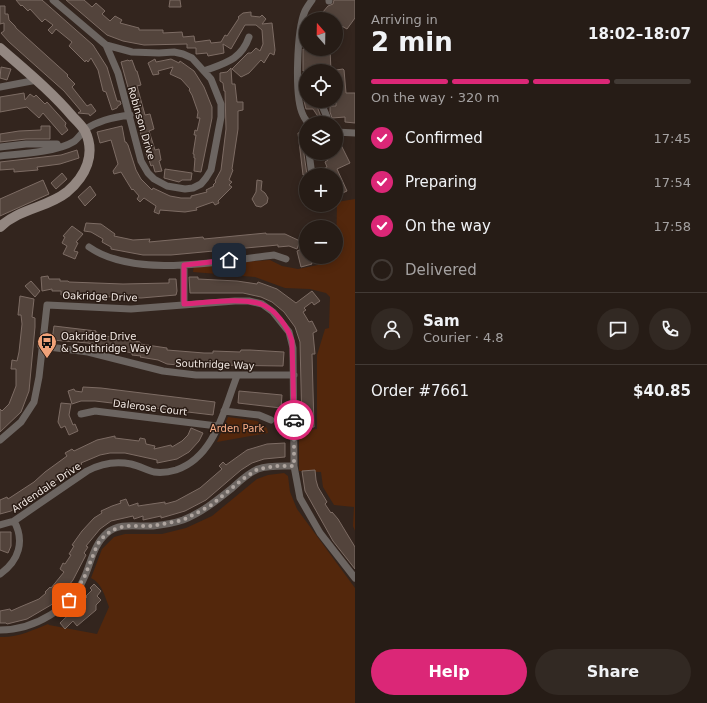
<!DOCTYPE html>
<meta charset="utf-8">
<style>
:root{--surface:#261c16;--page:#322923;--text:#f1f3f6;--muted:#a4a1a1;--line:#423a35;--accent:#db2777}
body{margin:0;font-family:"DejaVu Sans",sans-serif;background:var(--page);color:var(--text);height:100vh;display:flex;flex-direction:column;font-size:15px;white-space:nowrap}
*{box-sizing:border-box;margin:0}
p{font-size:13px;color:var(--muted)}
.icon{flex:none;width:22px;height:22px;fill:none;stroke:currentColor;stroke-width:2;stroke-linecap:round;stroke-linejoin:round}
.map{position:relative;flex:1;overflow:hidden}
.details{display:flex;flex-direction:column;background:var(--surface);width:352px}
.details>*{flex:none}
.needle{width:26px;rotate:340deg}
.controls{position:absolute;left:299px;top:12px;display:grid;gap:8px}
.controls a{display:grid;place-items:center;width:44px;height:44px;border-radius:50%;background:var(--surface);box-shadow:0 2px 10px #0003,0 0 0 1px var(--line);font-size:20px}
.pin{position:absolute;display:grid;place-items:center;width:34px;height:34px;color:#fff;margin:-17px;border-radius:8px;box-shadow:0 2px 6px #0006}
.courier{position:absolute;display:grid;place-items:center;width:40px;height:40px;margin:-20px;border:3px solid #db2777;border-radius:50%;background:#fff;color:#222;box-shadow:0 1px 5px #0007}
.headline em{font-style:normal;font-weight:600}
.headline div{display:flex;flex-direction:column-reverse}
.headline{display:flex;align-items:center;justify-content:space-between;height:68px;padding:0 16px}
h1{font-size:26px;font-weight:600;line-height:30px}
.bar{display:grid;grid-template-columns:repeat(4,1fr);gap:6px 4px;align-content:center;height:48px;padding:0 16px}
.bar i{height:5px;border-radius:3px;background:var(--line)}
.bar .selected{background:var(--accent)}
.bar p{grid-column:span 4}
.line{display:flex;align-items:center;gap:10px;padding:0 16px;border-top:1px solid var(--line)}
.line div{flex:1}
.round{display:grid;place-items:center;flex:none;width:42px;height:42px;border-radius:21px;background:var(--page)}
ol{padding:0 16px;list-style:none}
li{display:flex;align-items:center;gap:12px;height:44px}
li p{margin-inline-start:auto}
li .icon{padding:4px;border-radius:50%;background:var(--accent);color:#fff;stroke-width:4}
li:last-child{color:var(--muted)}
li i{width:22px;height:22px;border:2px solid var(--line);border-radius:50%}
.cta{display:flex;gap:8px;margin-top:auto;padding:8px 16px}
.cta a{flex:1;height:46px;border-radius:24px;background:var(--accent);color:#fff;font-size:16px;font-weight:600;line-height:46px;text-align:center}
.cta a+a{background:var(--page);color:var(--text)}
main{display:flex;flex:1;min-height:0}
.map>svg:first-child{display:block}
.green{fill:#53270c}
.building{fill:#53443c;stroke:#7d6c64}
.lines{fill:none;stroke-linecap:round;stroke-linejoin:round}
.street{stroke:#6c6561;stroke-width:7}
.secondary{stroke:#938781;stroke-width:10}
.done{stroke:#aea49e;stroke-width:4;stroke-dasharray:0 7.2}
.route{stroke:#db2777;stroke-width:5}
.labels{text-anchor:middle;stroke-width:3;stroke-linejoin:round;paint-order:stroke}
.street-label{font-size:10px;fill:#f1e8e3;stroke:#291b14}
.poi-label{font-size:10px;fill:#f1e8e3;stroke:#291b14;text-anchor:start}
.park-label{font-size:10px;fill:#fcae86;stroke:#291b14}
</style>
<main>
<div class="map">
<svg width="355" height="703" viewBox="0 0 355 703">
<rect width="100%" height="100%" fill="#33251e"/>
<!-- green -->
<path class="green" d="M355 199V531L353 526 354 507 334 505 323 487 321 472 299 471V431L317 429V355L325 329 329 328 330 297 326 293 310 289 285 288 255 277 193 272 194 266 270 260 282 266 298 269 318 265 313 257H336L337 202Z
M228 417 257 421 267 428 268 433 217 442Z
M284 473 288 476 290 492 297 509 355 588V703H0V637C17 638 33 630 48 624L49 625 97 634 109 607C105 597 102 583 91 578L102 549 114 537 125 534H162L186 528 212 516 257 479 268 475Z"/>
<!-- building -->
<path class="building" d="M16 0H42L93 45 107 67 117 101H120L121 104 118 106 117 108 112 110 106 92 103 91 98 70 91 58 88 62 86 60 85 62 69 46 72 42 56 29 52 34 48 30 53 25 45 19 42 22 30 9 28 11 22 5 21 6Z
M66 0H84L92 7 96 3 105 11 102 14 110 21 115 16 122 20 120 23 139 28V30H163V33L182 32 183 37 194 36 195 42 210 40 211 43 221 42 225 35 227 36 239 18 238 17 243 13 251 12V16L260 17 262 15 266 19 262 24 272 23 275 50 274 55 270 53 264 63 261 60 249 73 241 77 232 69 248 53H251L256 48 260 51 263 44 262 30 256 25H245L231 49 223 44 224 53 208 56 207 53 196 54V48H187V44L144 45 123 41 107 35Z
M170 0H180L181 7H169Z
M334 0H355V18L347 29 338 24 336 19H317L328 6 333 4Z
M0 6H5V14H8L9 20 15 26 16 28 68 75 67 76 75 84 72 87 87 106 91 104 96 111 90 116 89 114 78 113 81 111 64 91 9 42 1 33 4 31V23L0 24Z
M303 49H330L331 71H303Z
M155 59 156 62 171 59 179 63 180 61 194 71 204 87 212 107V118L201 172 194 171 195 158H194V154H193L196 135H194L195 130 197 131 198 127 200 118H197L198 112 192 95 189 90 190 89 181 79 170 74 173 67 158 71 159 74 153 75 148 63Z
M128 60 129 61 132 60 136 71H137L141 85 137 86 145 115 150 114 154 129 149 131 155 150 159 149 161 160 159 161 162 171 155 172 153 165 151 166 149 160H148L124 73 121 62Z
M1 67 11 69 7 80 0 78Z
M231 68 232 84H235L237 102H243V110L238 111V129L232 169 233 170 229 180 232 182 229 185 232 187 218 201 219 203 215 205 213 202 196 208 197 210 185 212 160 210 159 214 154 212 156 206 144 198 140 202 137 199 139 196 133 189 132 190 121 172 114 174 113 171 118 164 111 140 100 143 97 132 122 126 125 142H126L128 145 136 170 141 179 152 190 153 188 170 196 181 198H191V196L207 192 206 190 214 186 213 185 216 182 215 181 221 170 226 129 225 91H224L223 83 220 81V73L227 72Z
M343 69 344 70 346 93H355V123L345 122V117L332 118 330 112V106H336V70Z
M24 93 25 100 30 94 34 97 36 95 45 104 47 102 66 123 65 126 68 130 62 135 43 113 39 118 27 107 0 112V97Z
M304 101H315L321 117 319 118 313 109H306Z
M41 126H50V139H26L0 142V134L19 131 41 130Z
M303 132 305 150 304 154 307 175H303L298 133Z
M340 143 350 163 337 169 347 191 336 196V175L317 174 324 171 323 169 327 167 325 162 328 160 325 153H336V145Z
M77 150 79 158 60 164 37 167 38 170 14 172V169L0 170V162L61 155Z
M165 169 192 173 191 180H182L179 182 164 178Z
M62 173 67 179 56 189 51 183Z
M43 180 49 194 0 216V199Z
M257 180 262 181 261 190 265 193 268 198 267 203 261 207 256 206 252 199 256 192Z
M90 186 96 195 85 206 78 197Z
M86 223 101 224 115 234 114 236 133 240 150 239 149 242 203 237 204 239 266 233V234H285L300 241 297 249 289 246 278 247V245L171 255H143L111 249V247L102 242 103 239 91 232 84 231Z
M72 226 83 234 76 242 78 243 74 251 78 252 75 259 63 254 67 246 62 243 65 237 63 236Z
M304 248 306 249V257H310L312 264 301 267 297 251Z
M48 276 49 279H60V281H68L69 282 123 284 169 283V279H176L177 291 176 295 141 298 61 295V291H52V289L42 291 41 277Z
M189 277H198V279L237 281 257 284 258 282 277 289 296 303 312 291 320 301 314 305 312 302 304 308 306 310 303 312 309 322 312 321 317 331 313 333 315 354H312L314 427H302L300 342 295 327 284 312 272 302 261 297 243 293H190Z
M31 281 40 291 35 297 25 286Z
M20 296 34 299 32 317 35 318V327L29 391 21 412 0 432V409L2 411 9 404 16 386V369H11L12 360 17 361 19 352 22 324 21 315H18Z
M54 326 96 331V333L105 334V336L140 342V344L167 348V350L204 353H213V351L240 352 241 350H250L284 352 283 366 210 365V366L201 367 167 364 158 360 140 357 141 356 132 355V353L88 343 52 340Z
M83 387 101 388 215 402 213 415 95 401H81L72 404 68 391 74 389 75 391 82 392Z
M239 391 282 395 281 408 238 403Z
M61 403 71 404 69 415 73 425 75 424 78 431 69 435 65 426 61 428 58 422Z
M191 428 203 433 199 441 189 452 177 459 157 463V460L125 453H110L100 455 81 463 82 464 37 492 22 504 11 511 0 514V500L7 497 8 499 34 482 45 472 67 456 65 453 72 449 74 451 97 440 115 436V438L139 441 140 438 145 439 146 444 155 446 154 449 171 445 172 447 182 441 188 435Z
M285 443V457L264 459 252 463 241 470 206 500 185 511 161 518V516L143 520V516L134 519 133 516 111 521 100 529 86 546 88 547 84 553 86 555 73 580 60 597 51 605 27 619 7 624 6 623H0V611L10 609 11 611 20 607 39 599 46 593 45 592 50 587 51 588 64 572 60 569 63 563 65 564 71 555 69 554 74 546 72 545 82 531 94 518 102 513 101 511 112 506 121 503 120 501 126 499 129 506 138 503V506L165 502V504L176 501 200 488 222 469 219 466 223 462 226 465 247 450 267 444Z
M315 470 316 480 318 487 327 502 325 504 331 513 332 512 338 519 355 547V569L333 541 305 491 302 471Z
M0 532H11V546L8 553 0 550Z
M94 584 101 591 97 596 101 600 96 605V610L77 626 73 621 65 629 60 623 87 597 86 596 92 590 90 588Z"/>
<g class="lines">
<!-- street -->
<path class="street" d="M53 0 106 45 132 52 159 53 174 52 183 54 192 58 211 79 221 104V117L211 170 206 178 201 184 193 188 185 189 167 186 154 179 148 173 141 161 118 73 106 45
M329 1V0
M204 71C225 63 241 60 249 37
M0 87 37 80
M320 101 327 117V123
M308 123C307 121 304 118 303 115 294 97 297 29 305 11 307 7 310 3 312 0
M336 132 355 133
M0 147 26 144H57
M309 153 312 175
M0 156C19 154 57 152 73 142 78 139 81 133 86 129 99 120 114 117 130 115
M89 247C135 279 221 261 274 255L286 259
M184 304V265
M41 346 88 352 163 371 196 375H294
M224 411 259 415 271 420
M81 414 95 411 217 426
M0 440 21 422 34 402 39 377 47 305 131 309 235 301H249L262 304 273 312 289 332 293 348 294 466 300 498 320 533 355 578
M0 525 14 521 87 471C100 464 116 461 131 464 139 466 147 470 154 472 161 473 169 472 176 470 215 457 224 409 237 376
M0 574C19 561 25 541 14 521
M0 630C34 630 72 608 85 576 91 562 94 544 107 533 120 522 137 527 153 526 163 525 174 523 183 520 201 513 216 501 231 489 239 482 248 473 258 469 269 465 282 466 294 466"/>
<!-- secondary -->
<path class="secondary" d="M0 48C25 70 51 91 73 117 77 121 82 126 85 131 96 154 86 176 67 192 47 208 20 208 0 227"/>
</g>
<g class="lines">
<!-- done -->
<path class="done" d="M69 600 84 578 96 548 100 540 112 530 125 526H153L183 520 210 506 243 479 258 469 276 466H294V420"/>
<!-- route -->
<path class="route" d="M229 260 184 265V304C207 303 239 297 261 304 275 309 288 327 292 341L294 420"/>
</g>
<!-- icons -->
<defs>
<symbol id="bus-pin" viewBox="-11 -11 22 30"><path d="M0 17L-7.5 6A9.5 9.5 0 1 1 7.5 6Z" fill="#f0a279" stroke="#291b14"/><path d="M-5-6H5V4H4V6H2V4H-2V6H-4V4H-5ZM-3.5-4V0h7V-4ZM-3.5 1.2v1.5H-2V1.2ZM2 1.2v1.5H3.5V1.2Z" fill="#111"/></symbol>
</defs>
<g fill-rule="evenodd">
<use href="#bus-pin" x="36" y="331" width="22" height="30"/>
</g>
<g class="labels">
<!-- street labels -->
<g class="street-label">
<text transform="translate(142 123) rotate(74)" y="4">Robinson Drive</text>
<text transform="translate(100 296) rotate(2)" y="4">Oakridge Drive</text>
<text transform="translate(215 364) rotate(2)" y="4">Southridge Way</text>
<text transform="translate(150 407) rotate(7)" y="4">Dalerose Court</text>
<text transform="translate(46 487) rotate(-34)" y="4">Ardendale Drive</text>
</g>
<!-- poi labels -->
<g class="poi-label">
<text x="61" y="340">Oakridge Drive<tspan x="61" dy="12">&amp; Southridge Way</tspan></text>
</g>
<!-- park labels -->
<g class="park-label">
<text x="237" y="432">Arden Park</text>
</g>
</g>
</svg>
<div class="controls">
<a><svg class="needle" viewBox="-14 -14 28 28"><path d="M0-13l5 13h-10z" fill="#e53935"/><path d="M0 13l5-13h-10z" fill="#a4a1a1"/></svg></a>
<a><svg class="icon" aria-label="locate" viewBox="0 0 24 24"><circle cx="12" cy="12" r="6"/><path d="M12 2v4M12 18v4M2 12h4M18 12h4"/></svg></a>
<a><svg class="icon" aria-label="layers" viewBox="0 0 24 24"><path d="M12 4l9 5-9 5-9-5zM3 14l9 5 9-5"/></svg></a>
<a>+</a>
<a>−</a>
</div>
<div class="pin" style="left:69px;top:600px;background:#ea580c"><svg class="icon" aria-label="bag" viewBox="0 0 24 24"><path d="M5 8h14l-1 12H6zM9 8a3 3 0 0 1 6 0"/></svg></div>
<div class="pin" style="left:229px;top:260px;background:#1f2937"><svg class="icon" aria-label="home" viewBox="0 0 24 24"><path d="M3 11l9-7 9 7M6 9v11h12V9"/></svg></div>
<div class="courier" style="left:294px;top:420px"><svg class="icon" aria-label="car" viewBox="0 0 24 24"><path d="M5 17H2v-5l4-1 3-4h7l3 4 3 1v5h-3M9 17h6M6 11h13"/><circle cx="7" cy="17" r="2"/><circle cx="17" cy="17" r="2"/></svg></div>
</div>
<section class="details">
<div class="headline"><div><h1>2 min</h1><p>Arriving in</p></div><em>18:02–18:07</em></div>
<div class="bar"><i class="selected"></i><i class="selected"></i><i class="selected"></i><i></i><p>On the way · 320 m</p></div>
<ol>
<li><svg class="icon" aria-label="check" viewBox="0 0 24 24"><path d="M5 12l5 5 9-10"/></svg>Confirmed<p>17:45</p></li>
<li><svg class="icon" aria-label="check" viewBox="0 0 24 24"><path d="M5 12l5 5 9-10"/></svg>Preparing<p>17:54</p></li>
<li><svg class="icon" aria-label="check" viewBox="0 0 24 24"><path d="M5 12l5 5 9-10"/></svg>On the way<p>17:58</p></li>
<li><i></i>Delivered</li>
</ol>
<div class="line" style="height:72px"><a class="round"><svg class="icon" aria-label="person" viewBox="0 0 24 24"><circle cx="12" cy="8" r="4"/><path d="M4 21q1-7 8-7t8 7"/></svg></a><div><b>Sam</b><p>Courier · 4.8</p></div><a class="round"><svg class="icon" aria-label="chat" viewBox="0 0 24 24"><path d="M4 5h16v11H9l-5 4z"/></svg></a><a class="round"><svg class="icon" aria-label="phone" viewBox="0 0 24 24"><path d="M5 4h4l2 5-3 2q2 4 5 5l2-3 5 2v4C11 20 4 13 5 4z"/></svg></a></div>
<div class="line" style="height:52px"><div>Order #7661</div><b>$40.85</b></div>
<div class="cta"><a>Help</a><a>Share</a></div>
</section>
</main>
